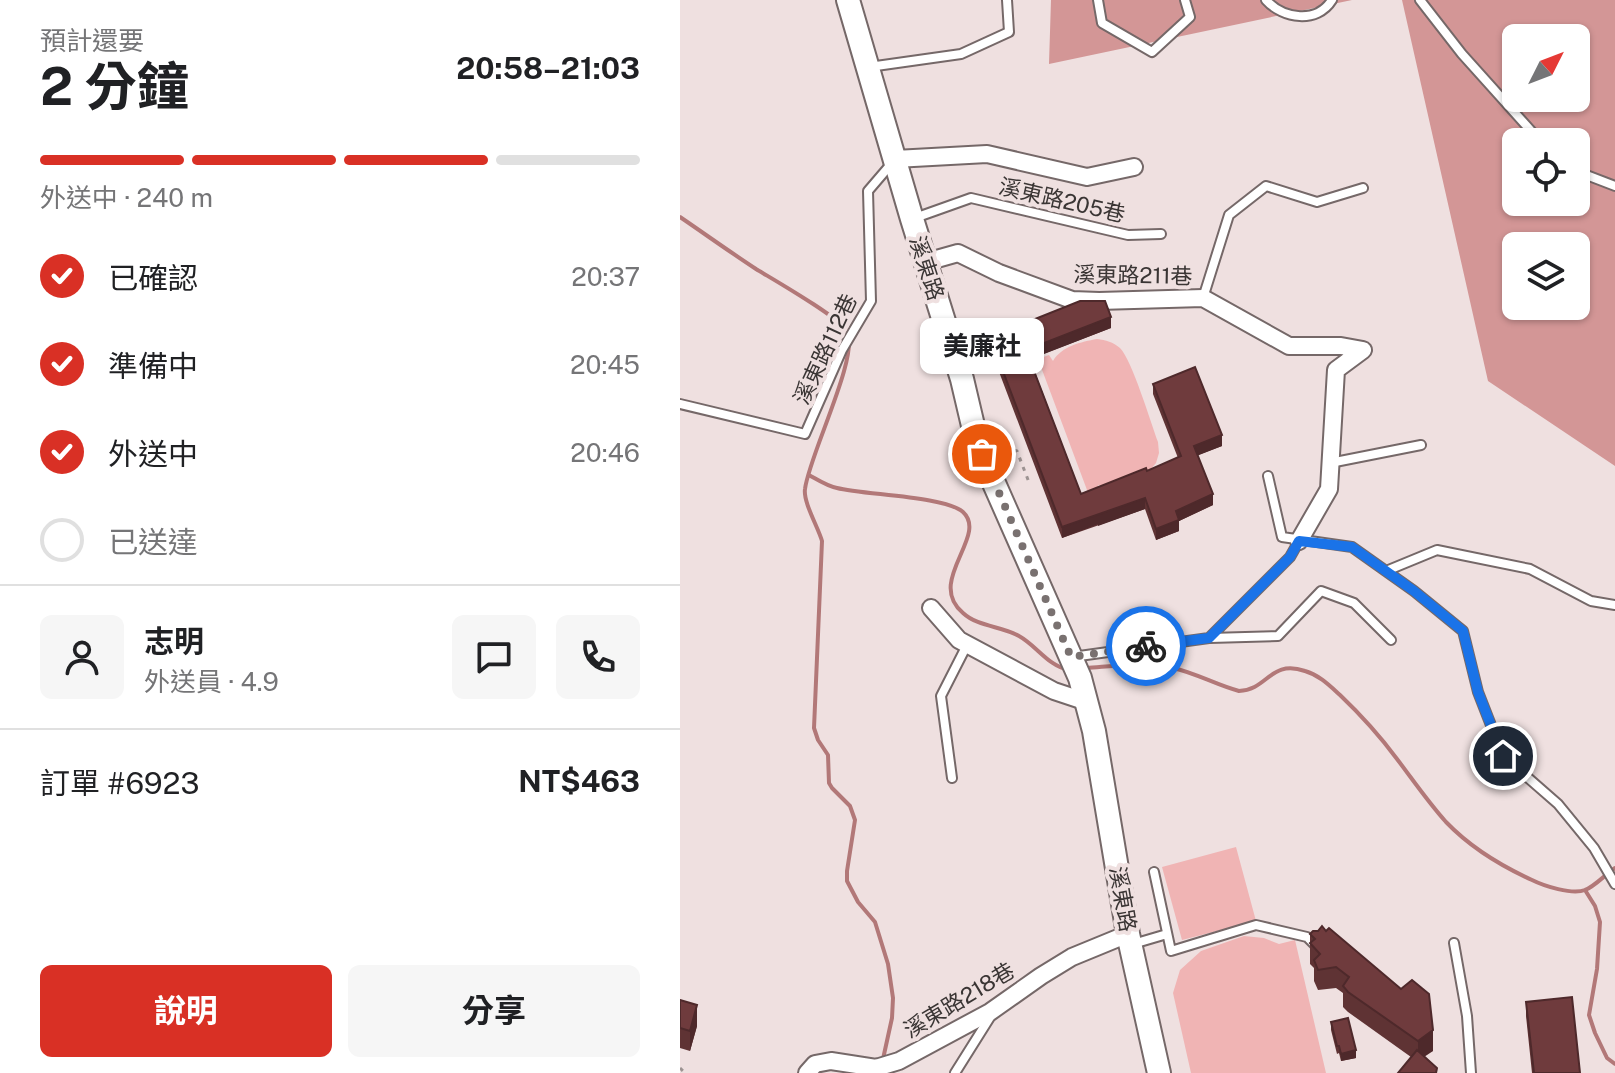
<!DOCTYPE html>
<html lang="zh-TW">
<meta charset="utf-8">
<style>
:root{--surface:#fff;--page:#f6f6f6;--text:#202124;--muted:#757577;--line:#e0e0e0;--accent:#d93025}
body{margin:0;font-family:"Public Sans","Noto Sans TC",sans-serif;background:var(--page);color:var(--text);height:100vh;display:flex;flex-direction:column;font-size:30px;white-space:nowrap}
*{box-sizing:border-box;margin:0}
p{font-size:26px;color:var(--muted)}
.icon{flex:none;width:44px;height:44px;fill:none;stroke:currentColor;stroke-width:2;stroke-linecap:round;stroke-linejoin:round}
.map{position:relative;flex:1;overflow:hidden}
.sheet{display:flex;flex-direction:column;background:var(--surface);width:680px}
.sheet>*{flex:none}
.needle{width:52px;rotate:48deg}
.tools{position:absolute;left:822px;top:24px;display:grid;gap:16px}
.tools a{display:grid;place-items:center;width:88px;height:88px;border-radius:12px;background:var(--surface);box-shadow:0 2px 6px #0004;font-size:40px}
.pin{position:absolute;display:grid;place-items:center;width:68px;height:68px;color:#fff;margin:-34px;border:4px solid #fff;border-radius:50%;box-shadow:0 2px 8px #0007}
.courier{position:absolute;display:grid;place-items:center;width:80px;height:80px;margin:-40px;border:6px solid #1a73e8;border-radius:50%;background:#fff;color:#222;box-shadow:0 2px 10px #0007}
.bubble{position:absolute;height:56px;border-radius:12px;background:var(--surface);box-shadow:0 2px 6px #0004;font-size:26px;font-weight:700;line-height:56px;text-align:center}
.summary em{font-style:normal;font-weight:700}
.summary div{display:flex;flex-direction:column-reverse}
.summary{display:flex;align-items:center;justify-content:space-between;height:136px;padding:0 40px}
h1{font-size:52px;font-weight:700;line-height:60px}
.bar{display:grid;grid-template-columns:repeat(4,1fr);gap:12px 8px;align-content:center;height:96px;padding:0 40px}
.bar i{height:10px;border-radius:6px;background:var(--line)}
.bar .on{background:var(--accent)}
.bar p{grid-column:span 4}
.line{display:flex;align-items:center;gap:20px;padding:0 40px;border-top:2px solid var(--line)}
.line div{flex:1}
.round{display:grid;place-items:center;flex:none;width:84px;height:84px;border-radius:12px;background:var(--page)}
ol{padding:0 40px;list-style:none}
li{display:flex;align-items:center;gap:24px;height:88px}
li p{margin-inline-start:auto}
li .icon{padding:8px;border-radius:50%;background:var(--accent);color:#fff;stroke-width:4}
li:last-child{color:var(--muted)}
li i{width:44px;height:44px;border:4px solid var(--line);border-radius:50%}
.button{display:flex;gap:16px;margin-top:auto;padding:16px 40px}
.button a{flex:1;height:92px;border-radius:12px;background:var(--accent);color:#fff;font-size:32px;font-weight:700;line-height:92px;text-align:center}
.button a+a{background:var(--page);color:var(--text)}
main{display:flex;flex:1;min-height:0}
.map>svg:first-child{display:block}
.green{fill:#f0b4b4}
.forest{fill:#d39696;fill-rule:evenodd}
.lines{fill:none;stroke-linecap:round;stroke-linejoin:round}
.stream{stroke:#b27878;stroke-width:4}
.service-casing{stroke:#756868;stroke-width:12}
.minor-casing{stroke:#756868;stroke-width:20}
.secondary-casing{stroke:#756868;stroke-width:26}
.path{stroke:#9d9392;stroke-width:3;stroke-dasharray:4 6;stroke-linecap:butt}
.service{stroke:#fff;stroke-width:8}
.minor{stroke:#fff;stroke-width:16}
.secondary{stroke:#fff;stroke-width:22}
.path-bridge{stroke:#9d9392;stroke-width:3;stroke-dasharray:4 6;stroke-linecap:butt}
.wall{fill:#5f3334}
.shaded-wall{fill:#4e292b}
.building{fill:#6f3b3d;stroke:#4e292b;stroke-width:2}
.done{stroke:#797170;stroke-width:8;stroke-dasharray:0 14.4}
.route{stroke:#1a73e8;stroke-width:10}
.labels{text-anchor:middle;stroke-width:8;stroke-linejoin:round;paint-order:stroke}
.street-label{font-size:22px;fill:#3a3534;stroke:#efe0e0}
</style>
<main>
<section class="sheet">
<div class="summary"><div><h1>2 分鐘</h1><p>預計還要</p></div><em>20:58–21:03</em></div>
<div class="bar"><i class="on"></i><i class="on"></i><i class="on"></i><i></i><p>外送中 · 240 m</p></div>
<ol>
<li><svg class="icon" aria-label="check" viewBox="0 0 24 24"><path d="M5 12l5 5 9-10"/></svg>已確認<p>20:37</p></li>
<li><svg class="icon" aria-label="check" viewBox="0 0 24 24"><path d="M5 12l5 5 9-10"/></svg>準備中<p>20:45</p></li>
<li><svg class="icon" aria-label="check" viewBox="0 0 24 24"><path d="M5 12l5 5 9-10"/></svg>外送中<p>20:46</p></li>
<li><i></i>已送達</li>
</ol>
<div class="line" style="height:144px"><a class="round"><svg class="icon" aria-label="person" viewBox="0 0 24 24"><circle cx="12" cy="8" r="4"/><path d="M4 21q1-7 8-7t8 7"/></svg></a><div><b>志明</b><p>外送員 · 4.9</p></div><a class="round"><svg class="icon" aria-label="chat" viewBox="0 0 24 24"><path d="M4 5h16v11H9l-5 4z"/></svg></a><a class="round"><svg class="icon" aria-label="phone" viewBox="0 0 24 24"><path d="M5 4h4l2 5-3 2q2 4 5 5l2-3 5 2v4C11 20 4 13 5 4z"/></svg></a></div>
<div class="line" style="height:104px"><div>訂單 #6923</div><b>NT$463</b></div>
<div class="button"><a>說明</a><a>分享</a></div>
</section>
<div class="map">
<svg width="935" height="1073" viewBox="0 0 935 1073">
<rect width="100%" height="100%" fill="#efe0e0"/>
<!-- green -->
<path class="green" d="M417 339C426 340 433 342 440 348 452 360 471 423 478 442L479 453 476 463 470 470 429 487 418 485 422 495 410 498 358 359 369 355 373 361C382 346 401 342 417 339Z
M556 847 576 921 502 940 482 867Z
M564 936 584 938 599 944 615 940 646 1073H511L493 993 500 970 521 951Z"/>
<!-- forest -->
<path class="forest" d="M371 0H672L369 64Z
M722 0H935V466L808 381ZM836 38H896V98H836ZM836 142H896V202H836ZM836 246H896V306H836Z"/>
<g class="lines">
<!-- stream -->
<path class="stream" d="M0 217C25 234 50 252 76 269 94 280 159 317 167 331 180 356 129 455 125 489 123 502 138 527 142 541L134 728 138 740 148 755 149 783 152 788 170 806 175 820 167 871V881L178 902 195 922 208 964 213 998 212 1018 203 1059
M129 475C138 480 147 486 157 488 184 495 265 496 283 512 309 536 245 581 283 613 298 627 322 626 339 636 357 646 368 666 389 670
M406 668C436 666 464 662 493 668 516 673 536 685 559 691 588 690 590 659 625 671 639 675 649 685 660 695 681 715 700 736 717 759 733 780 748 802 766 822 791 848 819 865 852 880 864 886 892 895 905 890 914 887 927 873 935 868
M905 890 915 906 920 922 917 969 909 1015 915 1033 927 1058 935 1064"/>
<defs>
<path id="service" d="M418 0 422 23 472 52 510 17 505 0
M586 0C603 19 637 24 652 0
M740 0 782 54 861 142
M189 67 281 54 329 32 327 0
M896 171 935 186
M232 219 291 198 448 235 481 234
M523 298 549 215 586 186 637 202 683 188
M0 404 125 434 162 350 191 301 188 191 212 163
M650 463 741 445
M588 476 602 537 672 547 734 591 783 631 798 692 823 756 878 804 914 848 935 884
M706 571 757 550 850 569 911 601 935 605
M530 638 598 636 641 591 674 603 711 640
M392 657 529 638 610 557 619 541
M272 778 261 696 287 645
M474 872 491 951 576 925 627 937 635 945
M774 943 787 1016 791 1073
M453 944 487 934
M275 1073 312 1014"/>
<path id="minor" d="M215 159 307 154 407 177 454 167
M246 262 278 253 319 273 392 300 419 301 523 298 609 346H661L683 350 656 370 649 489 619 541
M251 608 279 640 374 691 407 702
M127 1073 135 1064 151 1061 196 1068 219 1061 310 1012 361 976 392 957 448 934"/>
<path id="secondary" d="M168 0 232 219 282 379 298 447 400 678 414 731 448 934 479 1073"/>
</defs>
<!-- service casing -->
<use href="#service" class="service-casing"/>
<!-- minor casing -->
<use href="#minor" class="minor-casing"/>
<!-- secondary casing -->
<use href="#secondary" class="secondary-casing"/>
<!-- path -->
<path class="path" d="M317 449 331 446 333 450 337 451 350 485
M0 1068 5 1073"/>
<!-- service -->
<use href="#service" class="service"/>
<!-- minor -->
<use href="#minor" class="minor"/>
<!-- secondary -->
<use href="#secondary" class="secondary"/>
<!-- path-bridge -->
<path class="path-bridge" d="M297 482 322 472"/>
</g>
<!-- wall -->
<path class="wall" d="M431 328 350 359 401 494 467 471 498 458 473 394V384L542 446 518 455 533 505 499 521V531L476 540 465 509 382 538 310 348V337Z
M630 934 753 1051 731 1057 668 1012 663 1007V993L656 988 638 990 634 981V968L630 964Z
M0 1000 17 1026 10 1051 0 1048Z
M846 1002 900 1073H852L846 1016Z
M651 1022 676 1058 661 1061 659 1053 657 1054 651 1030Z"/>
<!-- shaded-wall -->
<path class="shaded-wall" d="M431 317V328L346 361V350Z
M542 435V446L514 457V446Z
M533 494V505L499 521V531L476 540V529L496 511Z
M465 498V509L418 526V515Z
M418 514V524L382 538V527Z
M17 1005V1026L10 1051V1031Z
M753 1030V1051L738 1061V1041Z
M676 1050V1058L661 1061V1054Z"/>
<!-- building -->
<path class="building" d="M400 301H425L431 317 346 350 401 494 466 468 467 471 501 456 473 384 515 367 542 435 514 446 533 494 496 511 499 520 476 529 465 498 382 527 310 337Z
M642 926 646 931 649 928 721 989 732 980 749 994 753 1030 738 1041 668 992 663 986 669 977 656 967 638 970 634 960 640 954 630 943 635 939 630 934 633 931H638Z
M892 997 900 1073H854L846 1002Z
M0 1000 17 1005 10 1031 0 1028Z
M668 1018 676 1050 661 1054 659 1046H657L651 1022Z
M737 1050 757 1068 756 1073H718Z"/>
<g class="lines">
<!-- done -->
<path class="done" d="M302 454 391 657 466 646"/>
<!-- route -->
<path class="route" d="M466 646 529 638 610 557 619 541 672 547 734 591 783 631 798 692 823 756"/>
</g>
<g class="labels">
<!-- street labels -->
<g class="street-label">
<text transform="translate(382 200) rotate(13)" y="8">溪東路205巷</text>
<text transform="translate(247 268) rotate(72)" y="8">溪東路</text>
<text transform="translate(453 275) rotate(1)" y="8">溪東路211巷</text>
<text transform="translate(145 349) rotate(-65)" y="8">溪東路112巷</text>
<text transform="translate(443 899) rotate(80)" y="8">溪東路</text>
<text transform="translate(279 1000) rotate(-31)" y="8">溪東路218巷</text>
</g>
</g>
</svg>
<div class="tools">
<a><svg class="needle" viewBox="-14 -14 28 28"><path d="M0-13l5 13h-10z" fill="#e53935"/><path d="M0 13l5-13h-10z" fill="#757577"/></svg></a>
<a><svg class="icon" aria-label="locate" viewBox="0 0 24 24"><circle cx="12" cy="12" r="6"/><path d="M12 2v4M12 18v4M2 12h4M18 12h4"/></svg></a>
<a><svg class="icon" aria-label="layers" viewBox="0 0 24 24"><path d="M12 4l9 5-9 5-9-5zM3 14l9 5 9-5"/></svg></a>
</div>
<div class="pin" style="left:302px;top:454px;background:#ea580c"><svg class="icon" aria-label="bag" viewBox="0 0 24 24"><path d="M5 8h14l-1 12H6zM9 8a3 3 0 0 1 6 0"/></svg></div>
<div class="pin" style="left:823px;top:756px;background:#1f2937"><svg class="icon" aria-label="home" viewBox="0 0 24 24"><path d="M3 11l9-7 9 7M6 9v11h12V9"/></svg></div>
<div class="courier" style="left:466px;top:646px"><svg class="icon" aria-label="bike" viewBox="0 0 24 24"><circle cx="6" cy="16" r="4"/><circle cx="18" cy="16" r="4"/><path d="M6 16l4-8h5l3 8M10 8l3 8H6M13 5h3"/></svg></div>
<div class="bubble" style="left:240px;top:318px;width:124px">美廉社</div>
</div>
</main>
